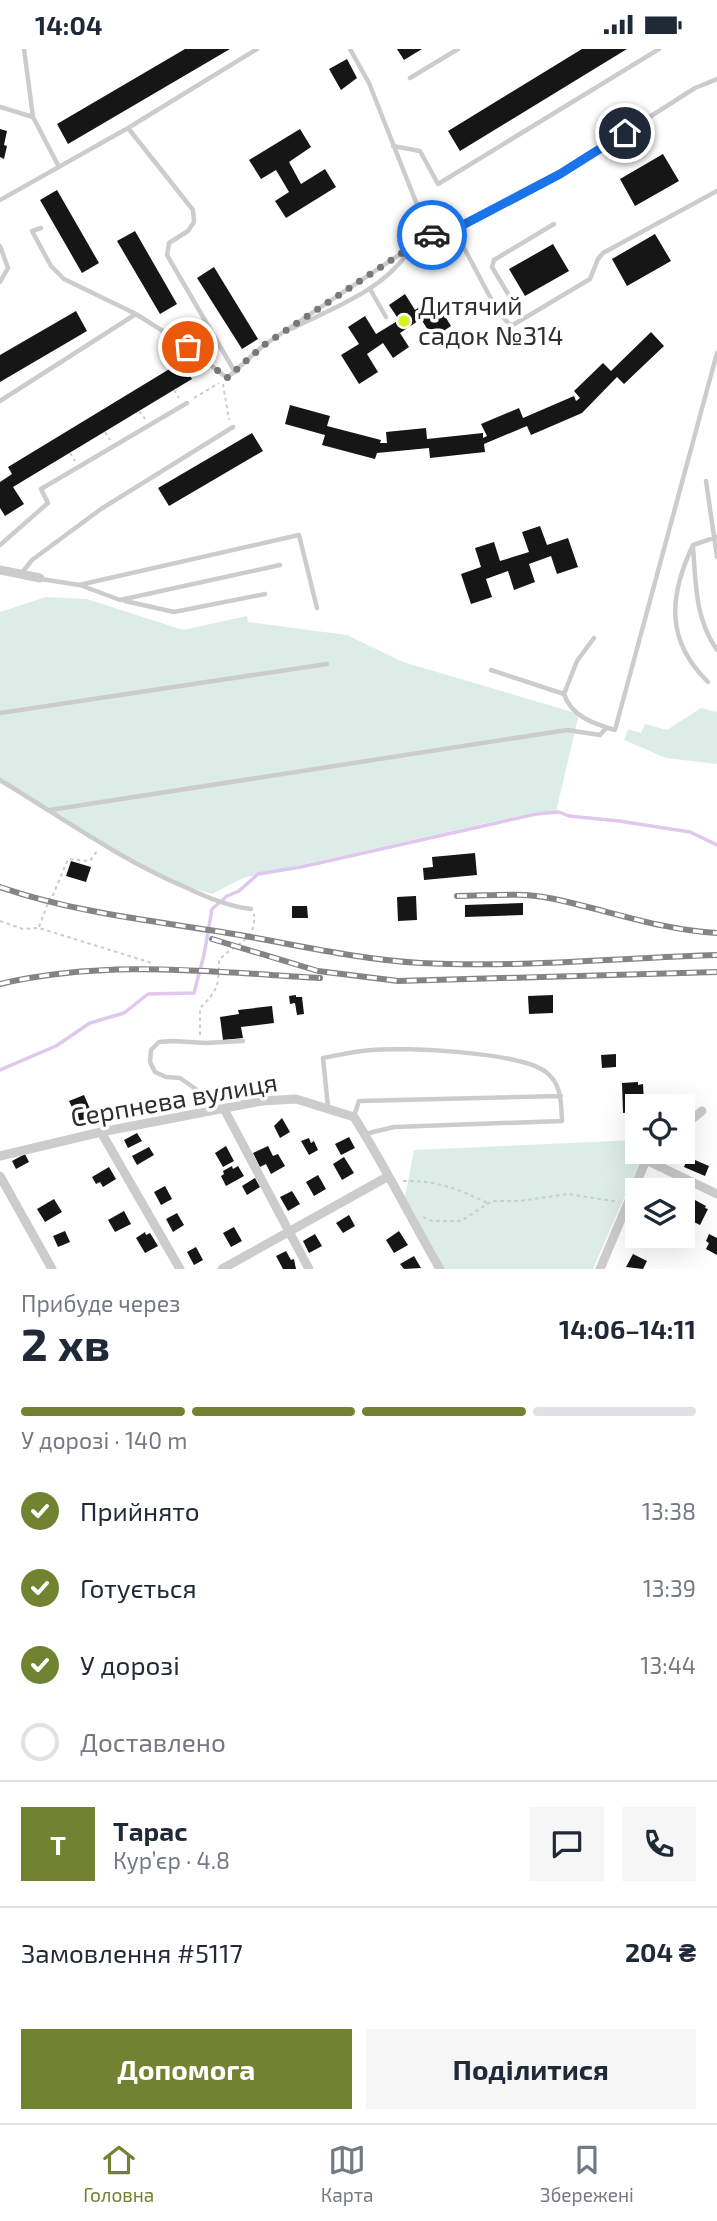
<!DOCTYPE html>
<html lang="uk">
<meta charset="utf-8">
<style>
:root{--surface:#fff;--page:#f6f6f7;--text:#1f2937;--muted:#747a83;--line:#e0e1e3;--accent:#718330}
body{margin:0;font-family:"Exo 2",sans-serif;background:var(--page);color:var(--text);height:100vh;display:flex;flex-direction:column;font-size:26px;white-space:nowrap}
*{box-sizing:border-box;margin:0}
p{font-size:23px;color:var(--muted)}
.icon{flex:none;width:38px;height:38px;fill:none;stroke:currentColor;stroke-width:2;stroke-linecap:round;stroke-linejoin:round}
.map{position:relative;height:1220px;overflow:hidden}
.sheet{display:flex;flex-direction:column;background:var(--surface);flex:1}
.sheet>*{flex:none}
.fabs{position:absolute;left:625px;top:1045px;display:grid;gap:14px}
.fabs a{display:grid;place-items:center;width:70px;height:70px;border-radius:0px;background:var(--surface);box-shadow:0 7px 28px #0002;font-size:35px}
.pin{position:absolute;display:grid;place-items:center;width:60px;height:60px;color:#fff;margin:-30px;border:4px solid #fff;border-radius:50%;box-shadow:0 2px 7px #0007}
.courier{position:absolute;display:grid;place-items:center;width:70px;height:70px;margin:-35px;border:5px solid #1a73e8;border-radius:50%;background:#fff;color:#222;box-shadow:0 2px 9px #0007}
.summary em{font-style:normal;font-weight:700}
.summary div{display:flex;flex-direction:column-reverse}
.summary{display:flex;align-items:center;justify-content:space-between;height:119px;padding:0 21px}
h1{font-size:46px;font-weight:700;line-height:52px}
.bar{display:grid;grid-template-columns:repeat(4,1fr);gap:10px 7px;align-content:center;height:84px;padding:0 21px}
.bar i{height:9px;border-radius:5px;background:var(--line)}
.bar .current{background:var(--accent)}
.bar p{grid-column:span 4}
.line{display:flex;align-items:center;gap:18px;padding:0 21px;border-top:2px solid var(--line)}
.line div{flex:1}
.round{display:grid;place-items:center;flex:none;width:74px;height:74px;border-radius:0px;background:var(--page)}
ol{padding:0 21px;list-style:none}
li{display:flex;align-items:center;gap:21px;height:77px}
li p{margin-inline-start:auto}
li .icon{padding:7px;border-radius:50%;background:var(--accent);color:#fff;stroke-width:4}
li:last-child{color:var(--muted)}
li i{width:38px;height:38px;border:4px solid var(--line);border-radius:50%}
.button{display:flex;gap:14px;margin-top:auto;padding:14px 21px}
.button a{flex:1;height:80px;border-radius:0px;background:var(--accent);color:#fff;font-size:28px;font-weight:700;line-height:80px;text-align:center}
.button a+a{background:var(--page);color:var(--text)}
.status{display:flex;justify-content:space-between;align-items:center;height:49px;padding:0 35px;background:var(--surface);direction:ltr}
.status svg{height:19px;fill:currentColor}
.menu{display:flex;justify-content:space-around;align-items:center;height:98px;border-top:2px solid var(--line);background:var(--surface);font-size:19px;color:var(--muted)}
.menu a{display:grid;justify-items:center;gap:4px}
.menu .current{color:var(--accent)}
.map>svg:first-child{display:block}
.green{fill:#dcede8}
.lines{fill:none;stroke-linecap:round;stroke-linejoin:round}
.stream{stroke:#dfc7ee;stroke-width:3.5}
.building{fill:#161616}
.path{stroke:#ccc;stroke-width:2;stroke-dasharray:3.5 3.5;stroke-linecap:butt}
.service{stroke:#ccc;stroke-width:4.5}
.minor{stroke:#ccc;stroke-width:9}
.rail-casing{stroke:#848484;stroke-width:6}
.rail{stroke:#fff;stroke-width:3.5;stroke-dasharray:10;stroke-linecap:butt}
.done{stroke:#787878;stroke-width:7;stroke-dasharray:0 12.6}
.route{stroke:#1a73e8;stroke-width:9}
.poi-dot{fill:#d5f127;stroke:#fff;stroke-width:2.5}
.labels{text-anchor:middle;stroke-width:7;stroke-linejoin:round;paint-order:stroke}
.poi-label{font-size:26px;fill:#2f2f2f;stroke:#fff;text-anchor:start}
.street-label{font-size:26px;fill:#2f2f2f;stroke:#fff}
</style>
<div class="status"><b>14:04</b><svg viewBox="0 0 49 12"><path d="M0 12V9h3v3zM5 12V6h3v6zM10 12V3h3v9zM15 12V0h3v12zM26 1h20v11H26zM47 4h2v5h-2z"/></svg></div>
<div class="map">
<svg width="717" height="1220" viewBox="0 0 717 1220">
<rect width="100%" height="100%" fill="#fff"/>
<!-- green -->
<path class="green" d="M46 548 87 550 183 581 247 567 248 573 347 586 403 613 579 665 556 763H536L243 829 212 845C197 840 180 836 166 830 108 804 56 764 0 734V563Z
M701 659 717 663V715L666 709 624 691 628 680 641 684 645 675 667 681Z
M637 1091V1102L644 1103 593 1220H445L405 1148 414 1101Z"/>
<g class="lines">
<!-- stream -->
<path class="stream" d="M0 1021 56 997 90 974 124 964 148 945 194 944 204 906 212 860 227 847 239 842 258 825 301 818 536 765 559 763 569 767 619 772 690 783 717 796"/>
</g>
<!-- building -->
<path class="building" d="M185 0H230L68 95 57 75Z
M397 0H422L404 11Z
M582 0H627L460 102 448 82Z
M347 10 357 29 341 41 329 20Z
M0 80 7 82 4 96 7 97 4 110 0 108Z
M300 80 311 98 289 113 301 135 325 120 336 138 286 169 275 152 289 143 276 121 261 130 249 111Z
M663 105 679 132 635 157 620 130Z
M57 141 99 214 82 224 40 151Z
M135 182 177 255 160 265 117 192Z
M655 185 671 212 627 237 612 210Z
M553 195 569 222 525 247 509 220Z
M214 218 258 290 242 300 197 229Z
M405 245 415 261 434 249 451 277 433 289 421 270 400 284 409 298 393 309 383 294 367 305 378 323 359 335 341 306 359 295 348 278 365 267 376 285 399 271 389 256Z
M76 262 87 282 0 333V306Z
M651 283 664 297 624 335 617 328 582 364 531 386 527 377 484 395 485 403 430 409 429 399 377 404 375 410 322 396 325 386 285 375 290 356 330 367 327 377 381 391 380 394H387L386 383 426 379 427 390 483 384V389L487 387 481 375 519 359 523 369 574 347 576 352 580 349 574 342 603 314 611 322Z
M181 313 192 330 13 438 24 455 5 467 0 459V433L12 425 8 418Z
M252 384 263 402 169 457 158 439Z
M540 477 547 496 568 489 578 518 557 525 551 507 529 515 535 533 514 541 508 522 486 530 492 548 471 555 461 525 481 518 475 499 494 493 500 512 529 503 522 483Z
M475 804 477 826 424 831 423 819 433 818 432 808Z
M71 812 91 818 86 833 66 827Z
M416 847 417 871 398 872 397 848Z
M523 854V866L465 868V856Z
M292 857H307L308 869H292Z
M296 946V948H302L304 965 297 966 295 954 290 955 289 947Z
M553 946V964L529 965 528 947Z
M272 957 274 974 241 978 243 989 223 991 220 968 239 965 238 961Z
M616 1005V1018L602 1019 601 1006Z
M638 1033V1036L643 1035 644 1054 639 1055 637 1063 623 1064 622 1034Z
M84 1046 94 1069 80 1075 69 1052Z
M282 1069 290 1083 280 1089 274 1077Z
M137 1084 142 1092 128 1099 124 1091Z
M349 1088 355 1099 341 1106 335 1095Z
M309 1089 311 1094 314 1092 318 1101 309 1106 301 1092Z
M226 1097 234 1112 223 1118 215 1104Z
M268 1097 273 1107 278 1105 285 1117 271 1125 266 1115 260 1118 253 1104Z
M149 1098 154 1106 137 1116 132 1107Z
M25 1105 29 1113 16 1120 12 1112Z
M344 1108 354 1124 342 1131 333 1115Z
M688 1108 709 1117 705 1127 684 1118Z
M232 1117 233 1120 238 1117 244 1127 226 1137 221 1127 224 1125 223 1122Z
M109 1118 116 1130 103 1138 100 1133 96 1135 92 1128Z
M318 1126 326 1140 314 1147 306 1133Z
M255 1129 260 1138 247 1146 242 1137Z
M165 1137 172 1150 161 1156 154 1143Z
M292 1142 300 1155 288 1162 280 1148Z
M54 1150 62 1163 45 1173 37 1160Z
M695 1151 706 1157 705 1159 708 1160 700 1176 694 1173V1168L689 1165Z
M124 1162 131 1175 115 1183 108 1171Z
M177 1164 184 1176 173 1183 166 1170Z
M349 1166 355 1177 343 1184 336 1174Z
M234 1178 242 1192 231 1198 223 1184Z
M65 1182 70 1193 58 1198 53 1187Z
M399 1182 408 1196 394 1204 386 1191Z
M145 1183 146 1186 150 1184 158 1197 145 1204 136 1189Z
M315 1185 322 1197 309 1204 303 1192Z
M709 1185 717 1189V1206L706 1200 709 1194 706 1192Z
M196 1198 203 1211 194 1216 187 1203Z
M286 1202 291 1211 294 1210 296 1220H283L276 1207Z
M633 1205 647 1212 643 1220 626 1218Z
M414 1207 421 1219 404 1220 400 1215Z"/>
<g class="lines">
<!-- path -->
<path class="path" d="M223 335 229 371
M174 341 179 349
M194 349 219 334
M139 362 145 370
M105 383 110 391
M70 404 75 412
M0 872 23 880 39 879 152 914
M39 878 51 846H53L68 810 90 812 97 802
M200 986V959C218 942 219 935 219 911 233 895 257 893 254 865
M403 1132C437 1131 457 1140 488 1154
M423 1168 432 1172H461L492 1152H520L568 1145 619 1153"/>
<!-- service -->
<path class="service" d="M24 0 33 68 59 118
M350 0 369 34 429 186
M410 29 458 0
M0 58 33 68
M128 79 193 161 194 173 188 182 169 194 167 206 235 323
M393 97 420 102 438 135 659 0
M0 151 128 79 257 0
M554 175 494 211 492 218 523 270 590 230 598 210 603 204 717 142
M41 179 32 182 51 217 64 230 136 265 188 298 227 329 264 296 429 186 440 188 560 125 695 39 717 30
M454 180 498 263 511 277 523 270
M0 197 8 219 0 233
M370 240 386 268
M291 280C333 259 385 241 410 200
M0 352 136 265
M706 432 717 508
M0 496 48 454 41 440 187 354
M693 498C696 535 695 570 717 601
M21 525 32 511 101 460 233 378
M41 530 79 536 299 486 317 559
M80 536 120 551 280 516
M125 552 174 563 265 545
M594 589 577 612 564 645C571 667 594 675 615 681L717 304
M491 621 564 645
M708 633C665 591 669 547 693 496L717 488
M0 664 327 615
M0 731C61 768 119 810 185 838 206 848 227 857 251 860
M50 761 567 681 600 686 606 679
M328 1058 323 1009C339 1006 355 1002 371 1001 406 998 520 1003 546 1023 562 1035 561 1055 562 1072L394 1078 365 1085
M223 1059 180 1029 166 1028 155 1023 150 1013 151 1001 159 993 173 992 206 994 243 992
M354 1067 359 1052 561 1047"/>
<!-- minor -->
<path class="minor" d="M0 521 40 529
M224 1060 309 1220
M682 1078 702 1062
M101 1083 180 1220
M0 1107 101 1083 262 1052 296 1050 354 1068C385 1117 411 1170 440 1220
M646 1111 717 1145
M0 1127 52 1220
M222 1220 387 1128
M600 1220 646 1111 655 1102"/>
<defs>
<path id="rail" d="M0 838C73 863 147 871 222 883 289 894 353 910 421 914 518 919 619 909 717 906
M457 847C487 847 519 843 549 849 605 860 659 881 717 884
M212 890 318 922 398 932 717 923
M0 935C105 910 214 923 320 929"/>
</defs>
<!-- rail casing -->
<use href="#rail" class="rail-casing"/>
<!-- rail -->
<use href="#rail" class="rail"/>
</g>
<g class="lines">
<!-- done -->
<path class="done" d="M188 298 227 329 264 296 429 186H432"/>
<!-- route -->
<path class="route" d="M432 186 440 188 560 125 625 84"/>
</g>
<!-- markers -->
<circle class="poi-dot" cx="404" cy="272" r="7"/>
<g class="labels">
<!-- poi labels -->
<g class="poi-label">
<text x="418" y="266">Дитячий<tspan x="418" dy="30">садок №314</tspan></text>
</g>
<!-- street labels -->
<g class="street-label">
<text transform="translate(174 1051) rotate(-10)" y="9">Серпнева вулиця</text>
</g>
</g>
</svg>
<div class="fabs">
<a><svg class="icon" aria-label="locate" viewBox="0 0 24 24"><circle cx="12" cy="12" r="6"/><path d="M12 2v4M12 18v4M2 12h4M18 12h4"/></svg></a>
<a><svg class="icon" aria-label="layers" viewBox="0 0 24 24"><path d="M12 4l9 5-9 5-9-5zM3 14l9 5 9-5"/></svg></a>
</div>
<div class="pin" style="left:188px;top:298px;background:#ea580c"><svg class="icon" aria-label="bag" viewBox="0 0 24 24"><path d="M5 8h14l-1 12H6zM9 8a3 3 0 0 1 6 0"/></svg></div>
<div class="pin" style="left:625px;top:84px;background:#1f2937"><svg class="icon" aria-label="home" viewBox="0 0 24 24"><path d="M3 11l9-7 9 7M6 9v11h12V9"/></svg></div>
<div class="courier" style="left:432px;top:186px"><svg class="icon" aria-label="car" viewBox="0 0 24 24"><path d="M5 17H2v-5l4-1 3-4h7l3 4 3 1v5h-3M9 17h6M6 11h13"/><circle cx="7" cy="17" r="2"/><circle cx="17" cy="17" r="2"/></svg></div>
</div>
<section class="sheet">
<div class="summary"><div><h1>2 хв</h1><p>Прибуде через</p></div><em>14:06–14:11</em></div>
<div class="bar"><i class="current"></i><i class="current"></i><i class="current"></i><i></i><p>У дорозі · 140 m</p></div>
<ol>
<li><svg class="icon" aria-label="check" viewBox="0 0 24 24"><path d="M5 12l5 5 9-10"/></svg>Прийнято<p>13:38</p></li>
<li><svg class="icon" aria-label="check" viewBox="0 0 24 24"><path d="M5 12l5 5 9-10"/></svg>Готується<p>13:39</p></li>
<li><svg class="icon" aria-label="check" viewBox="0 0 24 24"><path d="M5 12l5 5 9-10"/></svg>У дорозі<p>13:44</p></li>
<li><i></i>Доставлено</li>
</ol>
<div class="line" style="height:126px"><b class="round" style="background:var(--accent);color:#fff">Т</b><div><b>Тарас</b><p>Кур’єр · 4.8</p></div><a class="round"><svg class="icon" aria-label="chat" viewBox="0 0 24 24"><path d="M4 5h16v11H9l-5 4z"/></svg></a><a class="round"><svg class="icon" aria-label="phone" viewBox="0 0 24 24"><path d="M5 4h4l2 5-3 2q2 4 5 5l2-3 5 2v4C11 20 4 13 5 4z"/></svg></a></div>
<div class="line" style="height:91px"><div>Замовлення #5117</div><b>204 ₴</b></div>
<div class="button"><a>Допомога</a><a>Поділитися</a></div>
</section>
<nav class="menu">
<a class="current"><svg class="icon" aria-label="home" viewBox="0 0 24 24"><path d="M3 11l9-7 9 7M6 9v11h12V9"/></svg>Головна</a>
<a><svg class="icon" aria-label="map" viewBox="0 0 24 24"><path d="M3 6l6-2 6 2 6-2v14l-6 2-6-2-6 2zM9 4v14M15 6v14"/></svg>Карта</a>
<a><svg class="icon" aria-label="saved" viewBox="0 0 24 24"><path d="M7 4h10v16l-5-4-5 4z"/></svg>Збережені</a>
</nav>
